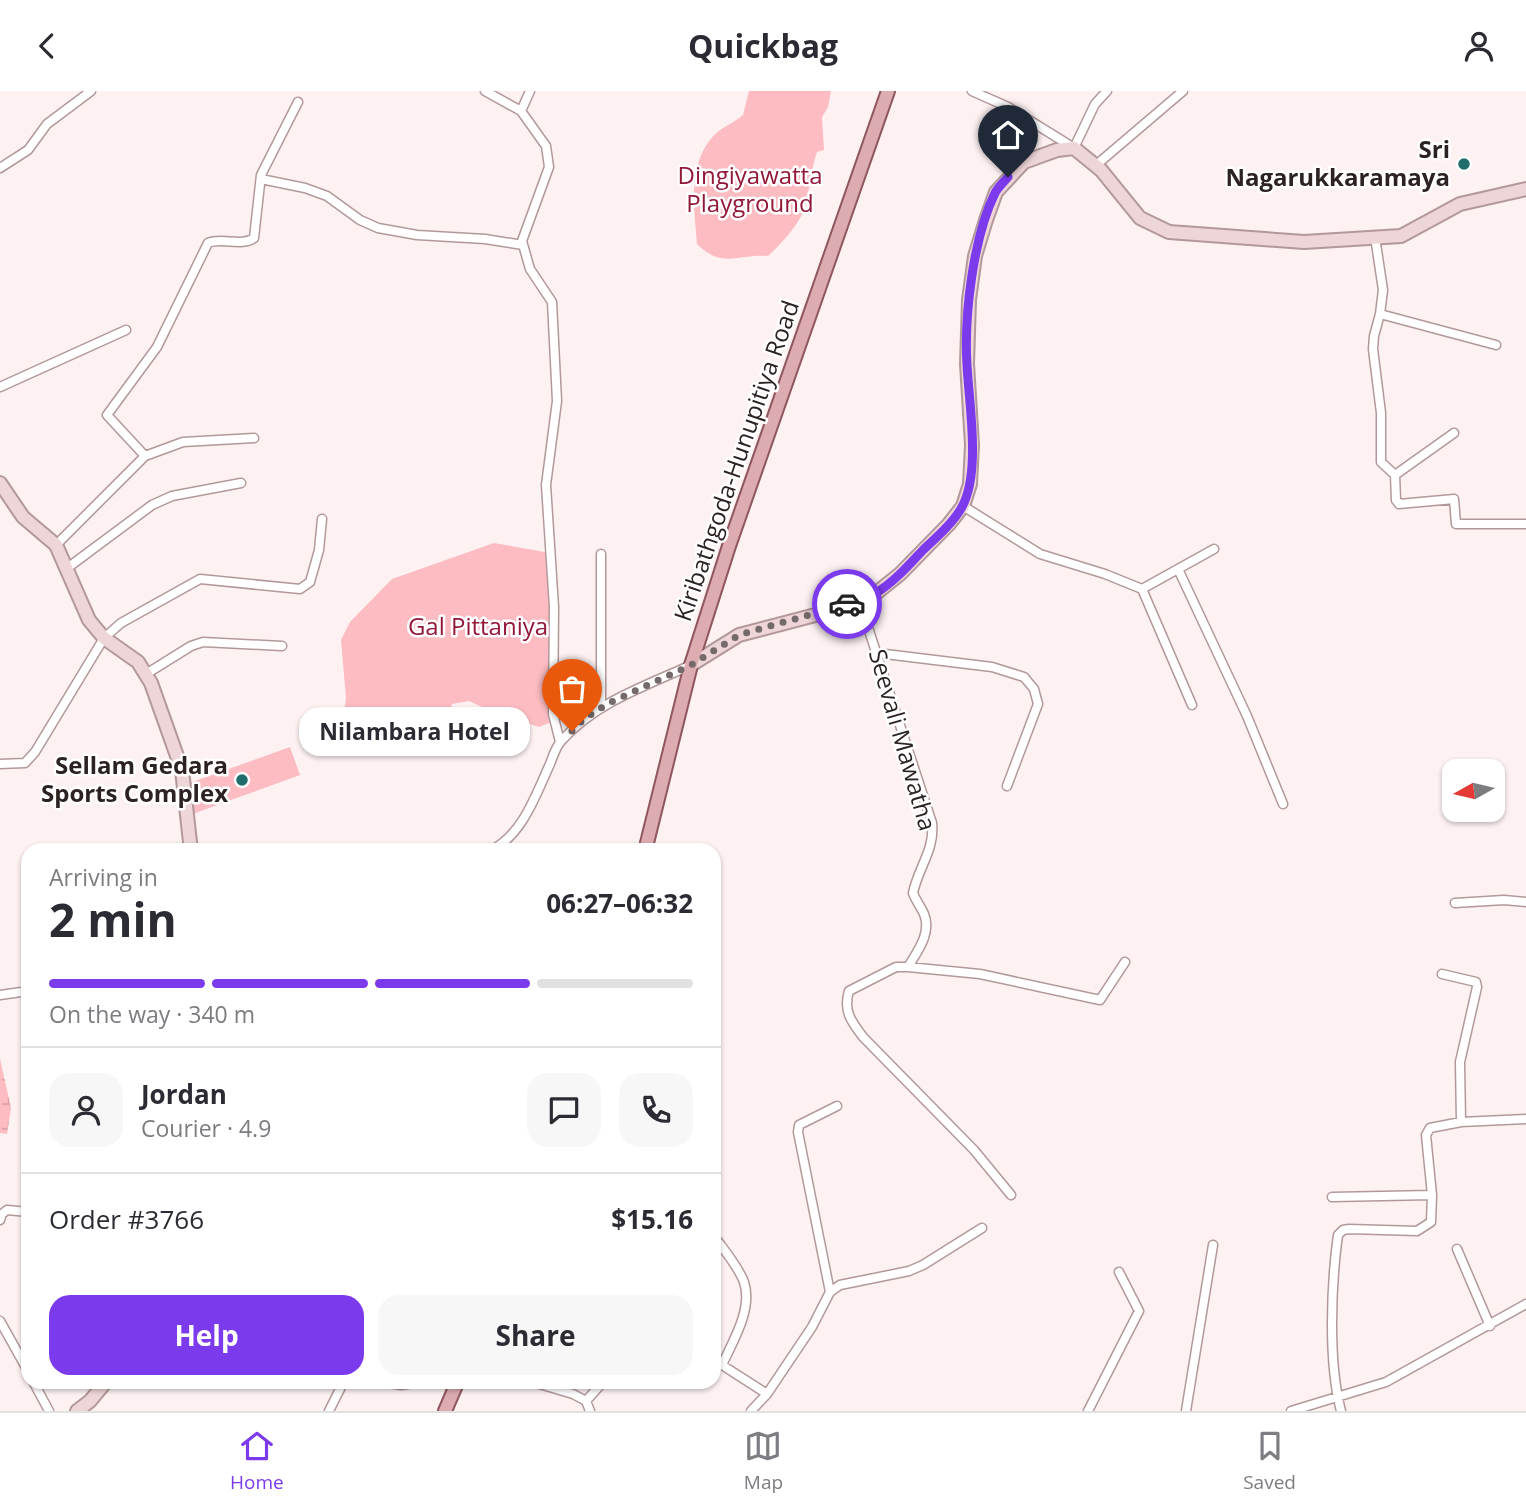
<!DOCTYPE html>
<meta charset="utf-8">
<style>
:root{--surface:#fff;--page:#f7f7f7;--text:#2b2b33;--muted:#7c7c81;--line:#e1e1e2;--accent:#7c3aed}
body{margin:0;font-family:"Open Sans",sans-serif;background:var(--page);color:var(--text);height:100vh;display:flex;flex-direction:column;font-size:26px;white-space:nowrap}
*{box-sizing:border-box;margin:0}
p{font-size:23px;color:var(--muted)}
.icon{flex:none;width:38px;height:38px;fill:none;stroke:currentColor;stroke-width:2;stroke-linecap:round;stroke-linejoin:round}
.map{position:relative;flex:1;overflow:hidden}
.side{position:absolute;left:21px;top:752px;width:700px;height:546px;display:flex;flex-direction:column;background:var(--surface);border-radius:21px;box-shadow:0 2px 5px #0004}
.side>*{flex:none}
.needle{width:46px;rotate:262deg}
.tools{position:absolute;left:1442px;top:668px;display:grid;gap:14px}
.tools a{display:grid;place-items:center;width:63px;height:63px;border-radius:14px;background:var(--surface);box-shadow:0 2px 5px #0004;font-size:35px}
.pin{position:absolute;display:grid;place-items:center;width:60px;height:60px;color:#fff;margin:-72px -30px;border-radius:50% 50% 50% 0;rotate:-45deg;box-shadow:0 0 7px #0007}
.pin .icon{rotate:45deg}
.courier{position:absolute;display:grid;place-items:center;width:70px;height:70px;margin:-35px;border:5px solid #7c3aed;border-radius:50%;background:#fff;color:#222;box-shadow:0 2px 9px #0007}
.bubble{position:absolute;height:49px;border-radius:21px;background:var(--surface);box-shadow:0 2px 5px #0004;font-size:23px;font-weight:700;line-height:49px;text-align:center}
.summary em{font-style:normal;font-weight:700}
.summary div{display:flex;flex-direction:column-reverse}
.summary{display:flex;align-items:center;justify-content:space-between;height:119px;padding:0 28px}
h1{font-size:46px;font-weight:700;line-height:52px}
.bar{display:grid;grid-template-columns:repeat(4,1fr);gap:10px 7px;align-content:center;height:84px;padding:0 28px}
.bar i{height:9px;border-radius:5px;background:var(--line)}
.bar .current{background:var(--accent)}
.bar p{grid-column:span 4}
.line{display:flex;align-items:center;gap:18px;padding:0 28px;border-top:2px solid var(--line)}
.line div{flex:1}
.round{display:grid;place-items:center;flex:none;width:74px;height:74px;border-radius:21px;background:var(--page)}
.button{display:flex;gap:14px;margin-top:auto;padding:14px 28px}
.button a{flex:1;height:80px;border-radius:21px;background:var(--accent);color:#fff;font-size:28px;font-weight:700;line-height:80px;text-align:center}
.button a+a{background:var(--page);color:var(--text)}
header{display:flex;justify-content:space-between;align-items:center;height:91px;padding:0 28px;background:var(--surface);font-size:32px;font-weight:700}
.menu{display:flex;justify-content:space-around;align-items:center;height:98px;border-top:2px solid var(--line);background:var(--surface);font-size:19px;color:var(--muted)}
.menu a{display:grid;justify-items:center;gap:4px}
.menu .current{color:var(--accent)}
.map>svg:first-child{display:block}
.green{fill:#fcbcc1}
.wetland{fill:url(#wetland-marsh)}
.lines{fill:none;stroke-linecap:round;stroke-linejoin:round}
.street-casing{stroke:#b3989a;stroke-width:11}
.secondary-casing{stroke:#b3989a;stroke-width:16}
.primary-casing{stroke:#8f575d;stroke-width:16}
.street{stroke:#fff;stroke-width:8}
.secondary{stroke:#eed5d8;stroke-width:12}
.primary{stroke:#dcacb1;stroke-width:12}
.done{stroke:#756a6b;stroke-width:7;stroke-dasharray:0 12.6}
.route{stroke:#7c3aed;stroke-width:9}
.poi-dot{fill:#206c6a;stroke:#fff;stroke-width:2.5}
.labels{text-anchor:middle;stroke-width:5;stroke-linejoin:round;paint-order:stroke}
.poi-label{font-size:24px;font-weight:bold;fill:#2c2222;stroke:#fff;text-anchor:end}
.park-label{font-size:24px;fill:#931838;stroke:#fff}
.street-label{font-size:24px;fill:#2c2222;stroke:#fff}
</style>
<header><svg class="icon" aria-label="back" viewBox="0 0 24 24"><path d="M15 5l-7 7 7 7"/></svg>Quickbag<svg class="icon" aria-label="person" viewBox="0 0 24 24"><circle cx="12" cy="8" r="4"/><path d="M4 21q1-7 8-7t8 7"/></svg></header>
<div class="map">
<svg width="1526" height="1320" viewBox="0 0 1526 1320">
<defs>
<pattern id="wetland-marsh" width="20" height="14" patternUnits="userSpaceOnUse" patternTransform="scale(1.75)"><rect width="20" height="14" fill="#fcbcc1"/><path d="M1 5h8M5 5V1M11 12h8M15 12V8" fill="none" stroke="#d8a1a6"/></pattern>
</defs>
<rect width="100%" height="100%" fill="#fdf1f2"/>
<!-- green -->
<path class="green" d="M749 0H831L828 16 822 26 824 59 817 61C810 81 810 98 805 116 799 134 781 153 768 165 737 163 722 178 697 153 694 116 686 66 720 39 727 34 736 30 743 24Z
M494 452 550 462 554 630 539 636 491 620 469 610 452 613 440 651 417 654 393 651 369 653 349 641 344 623 346 607 341 549 350 531 392 488Z
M290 656 300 684 187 725 184 694Z"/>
<!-- wetland -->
<path class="wetland" d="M0 968 11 1017 7 1043 0 1042Z"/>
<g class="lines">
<defs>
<path id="street" d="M485 0 521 20
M530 0 521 20 546 55 549 76 522 150 530 178 552 211 557 310 546 394 554 516 553 623 560 651
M972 0 1008 16 1074 57 1095 13 1107 0
M1095 75 1183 0
M0 77 28 59 47 33 91 0
M261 88 305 97 327 105 360 129 378 137 417 144 485 148 523 154
M1375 146 1383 199 1380 223 1374 245 1373 258 1381 322V371L1395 384 1396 409 1399 413 1454 408 1456 433H1526
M1380 223 1496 254
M0 296 126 239
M145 365 107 324 157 256 208 152C222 146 242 156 254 147L261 84 298 11
M1395 384 1454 342
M963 415 1040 463 1105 483 1142 498 1214 458
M56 454 145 365 183 351 254 347
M601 463V617
M66 478 152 414 172 405 241 392
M1178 478 1247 625 1283 713
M1142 498 1192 614
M859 509 932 732C935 759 918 777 913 802 916 810 921 816 924 823 932 842 917 861 908 876L980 883 1100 909 1125 871
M877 562 992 576 1024 586 1034 598 1038 613 1007 695
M146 583 191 555 203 551 282 555
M0 673 25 672 35 661 104 547 121 532 200 488 300 498 310 491 319 459 322 428
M490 760C523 744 536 703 550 673 553 665 556 655 562 649 596 611 646 595 691 574
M1455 812 1504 809 1526 811
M908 876H896L849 900C843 920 851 930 863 946L974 1059 1011 1104
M1442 883 1476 891 1477 896 1460 971 1461 1031
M0 904 28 900
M1332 1106 1432 1104
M0 1129 2 1123 7 1119 28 1121
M714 1145C724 1159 738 1175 744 1191 753 1218 733 1250 722 1274L767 1303 751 1320
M1457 1158 1490 1235
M830 1201 798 1041 799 1034 837 1015
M0 1230 28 1280
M34 1292 49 1320
M389 1292 401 1294 413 1292
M536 1292 573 1303 586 1310 590 1320
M767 1303 812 1236 830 1201 840 1194 909 1180 923 1174 982 1137
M586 1310 602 1292
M329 1320 343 1292
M1088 1320 1139 1220 1119 1181
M1186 1320 1213 1154
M1291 1320 1386 1291 1526 1213
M1341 1320C1328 1271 1331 1194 1338 1144L1343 1139 1349 1138 1417 1140 1431 1131 1432 1104 1426 1044 1430 1037 1461 1031 1526 1028"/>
<path id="secondary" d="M0 392 23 426 56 454 89 529 104 547 138 571 151 592 182 679 191 760
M691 574 739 544 823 522 875 503 900 483 949 433 963 415 970 393 972 354 967 273 969 209 975 165 986 129 996 101 1024 71 1057 59 1074 57 1101 79 1140 127 1169 141 1304 151 1401 145 1460 113 1526 98
M77 1320 90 1310 105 1292"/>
<path id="primary" d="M645 760 691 574 729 455 888 0
M445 1320 457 1292"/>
</defs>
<!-- street casing -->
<use href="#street" class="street-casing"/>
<!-- secondary casing -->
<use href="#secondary" class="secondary-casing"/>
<!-- primary casing -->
<use href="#primary" class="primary-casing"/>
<!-- street -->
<use href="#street" class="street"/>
<!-- secondary -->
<use href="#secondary" class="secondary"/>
<!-- primary -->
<use href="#primary" class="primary"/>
</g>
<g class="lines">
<!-- done -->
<path class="done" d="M572 640 584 628 609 612 691 574 739 544 847 513"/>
<!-- route -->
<path class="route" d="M847 513C856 510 868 507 876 502 894 491 909 474 923 459 937 446 953 432 962 416 981 381 969 313 967 274 964 225 973 147 995 102 998 96 1004 91 1008 86"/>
</g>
<!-- markers -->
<g class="poi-dot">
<circle cx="1464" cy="73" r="7"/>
<circle cx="242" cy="689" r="7"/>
</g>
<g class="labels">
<!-- poi labels -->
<g class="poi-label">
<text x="1450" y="67">Sri<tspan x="1450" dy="28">Nagarukkaramaya</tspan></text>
<text x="228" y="683">Sellam Gedara<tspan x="228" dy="28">Sports Complex</tspan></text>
</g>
<!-- park labels -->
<g class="park-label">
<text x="750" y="93">Dingiyawatta<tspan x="750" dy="28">Playground</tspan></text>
<text x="478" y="544">Gal Pittaniya</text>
</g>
<!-- street labels -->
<g class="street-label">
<text transform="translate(737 370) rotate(-71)" y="8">Kiribathgoda-Hunupitiya Road</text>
<text transform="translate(902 649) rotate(74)" y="8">Seevali Mawatha</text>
</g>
</g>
</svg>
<div class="tools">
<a><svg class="needle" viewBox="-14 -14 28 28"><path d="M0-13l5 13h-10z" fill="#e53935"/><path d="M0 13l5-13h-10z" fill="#7c7c81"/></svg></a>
</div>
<div class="pin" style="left:572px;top:640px;background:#ea580c"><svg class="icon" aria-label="bag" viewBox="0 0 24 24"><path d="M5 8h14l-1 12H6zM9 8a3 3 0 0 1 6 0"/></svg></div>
<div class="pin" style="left:1008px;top:86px;background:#1f2937"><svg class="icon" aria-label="home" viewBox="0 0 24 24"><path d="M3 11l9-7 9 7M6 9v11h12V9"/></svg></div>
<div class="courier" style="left:847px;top:513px"><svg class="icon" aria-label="car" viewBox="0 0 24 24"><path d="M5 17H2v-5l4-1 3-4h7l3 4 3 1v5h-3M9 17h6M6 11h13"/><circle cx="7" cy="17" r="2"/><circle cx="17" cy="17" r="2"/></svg></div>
<div class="bubble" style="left:299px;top:616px;width:231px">Nilambara Hotel</div>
<section class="side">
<div class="summary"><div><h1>2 min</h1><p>Arriving in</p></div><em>06:27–06:32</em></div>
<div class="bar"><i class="current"></i><i class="current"></i><i class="current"></i><i></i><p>On the way · 340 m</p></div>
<div class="line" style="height:126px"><a class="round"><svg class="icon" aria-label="person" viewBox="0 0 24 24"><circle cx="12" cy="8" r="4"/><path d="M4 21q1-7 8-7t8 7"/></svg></a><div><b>Jordan</b><p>Courier · 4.9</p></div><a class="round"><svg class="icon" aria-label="chat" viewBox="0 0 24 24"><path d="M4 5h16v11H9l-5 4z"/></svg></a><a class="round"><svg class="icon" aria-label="phone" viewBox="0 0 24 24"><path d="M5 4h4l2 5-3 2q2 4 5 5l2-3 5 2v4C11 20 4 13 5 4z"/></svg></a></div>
<div class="line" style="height:91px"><div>Order #3766</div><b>$15.16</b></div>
<div class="button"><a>Help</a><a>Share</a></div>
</section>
</div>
<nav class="menu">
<a class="current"><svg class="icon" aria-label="home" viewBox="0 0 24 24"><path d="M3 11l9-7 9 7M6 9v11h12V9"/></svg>Home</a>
<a><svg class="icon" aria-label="map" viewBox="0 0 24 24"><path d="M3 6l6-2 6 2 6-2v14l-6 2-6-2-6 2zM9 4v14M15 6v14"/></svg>Map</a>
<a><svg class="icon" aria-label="saved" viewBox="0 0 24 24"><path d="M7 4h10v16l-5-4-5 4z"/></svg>Saved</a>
</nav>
